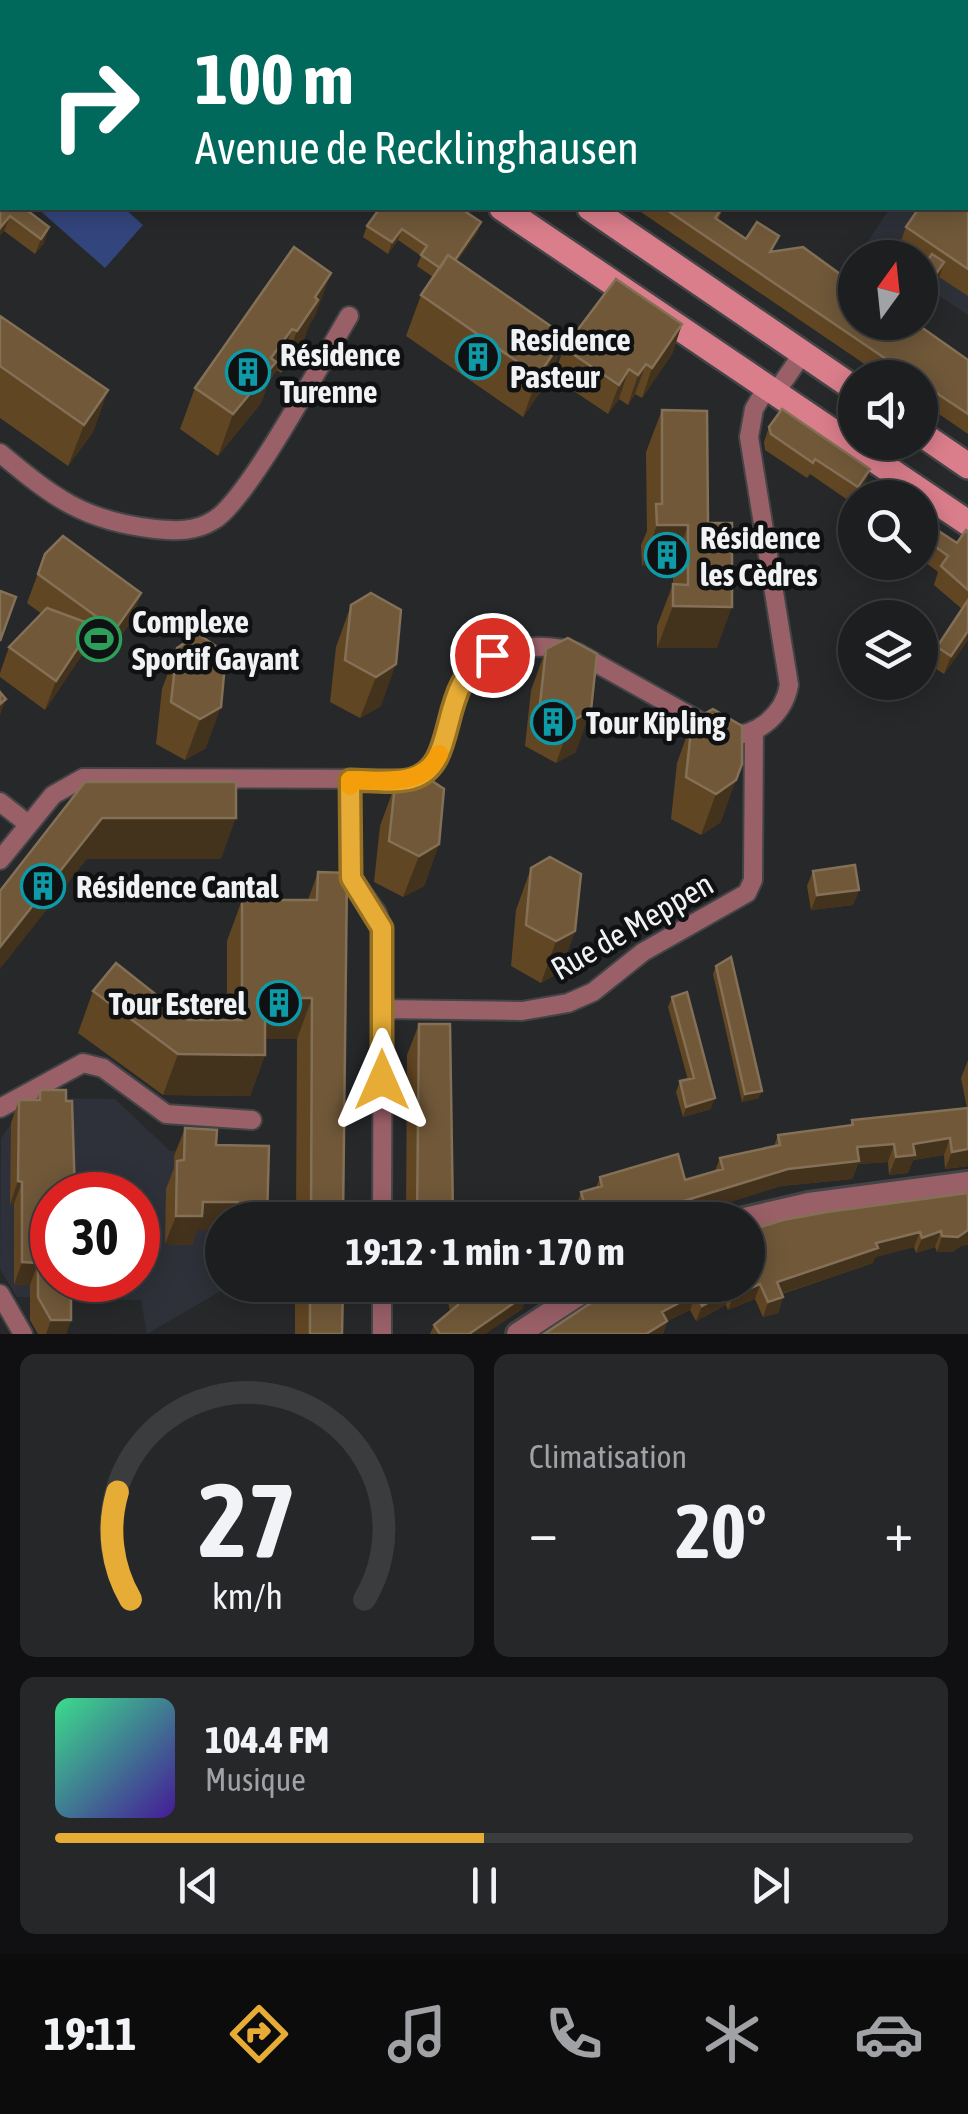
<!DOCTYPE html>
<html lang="fr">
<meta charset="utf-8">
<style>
body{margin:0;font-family:"Asap Condensed",sans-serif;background:#252729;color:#f1f3f6;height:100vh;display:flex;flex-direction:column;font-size:38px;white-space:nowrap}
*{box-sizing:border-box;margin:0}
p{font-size:32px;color:#a0a2a5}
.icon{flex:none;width:55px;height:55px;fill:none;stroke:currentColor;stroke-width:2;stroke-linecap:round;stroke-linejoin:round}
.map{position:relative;height:1334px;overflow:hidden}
.sheet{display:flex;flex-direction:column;gap:20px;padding:20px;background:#101012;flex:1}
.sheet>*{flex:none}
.banner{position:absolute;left:0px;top:0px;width:970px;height:210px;box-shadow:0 5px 25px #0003,0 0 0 2px #3b3c3e;background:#00695c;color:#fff;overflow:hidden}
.needle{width:65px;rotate:15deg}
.tools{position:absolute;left:838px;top:240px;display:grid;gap:20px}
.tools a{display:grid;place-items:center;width:100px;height:100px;border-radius:50%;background:#1d1e20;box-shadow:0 5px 25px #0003,0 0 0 2px #3b3c3e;font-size:50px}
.speed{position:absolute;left:30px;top:1172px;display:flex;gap:20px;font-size:50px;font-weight:700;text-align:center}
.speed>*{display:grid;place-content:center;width:130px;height:130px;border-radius:50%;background:#1d1e20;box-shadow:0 5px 25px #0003,0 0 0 2px #3b3c3e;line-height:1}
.speed .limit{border:15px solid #d22;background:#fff;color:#111}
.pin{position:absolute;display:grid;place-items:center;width:85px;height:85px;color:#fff;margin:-42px;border:5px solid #fff;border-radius:50%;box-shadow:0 2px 10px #0007}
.me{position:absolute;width:110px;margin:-55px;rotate:0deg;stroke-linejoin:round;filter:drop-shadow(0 0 8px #0008)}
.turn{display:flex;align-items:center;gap:35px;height:210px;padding:0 30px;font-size:45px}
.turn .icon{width:130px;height:130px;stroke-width:2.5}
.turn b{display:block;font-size:70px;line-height:85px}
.big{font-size:75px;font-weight:700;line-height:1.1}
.sheet .card{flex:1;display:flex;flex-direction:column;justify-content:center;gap:15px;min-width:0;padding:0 35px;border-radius:15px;background:#252729}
.sheet .dial{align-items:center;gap:0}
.dial svg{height:260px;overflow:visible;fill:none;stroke:#3b3c3e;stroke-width:7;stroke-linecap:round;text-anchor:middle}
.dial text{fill:#f1f3f6;stroke:none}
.song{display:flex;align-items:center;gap:30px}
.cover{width:120px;height:120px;border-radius:15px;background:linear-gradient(135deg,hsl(150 70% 55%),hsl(260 70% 35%))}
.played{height:10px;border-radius:5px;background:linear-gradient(90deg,#e6ac36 50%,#3b3c3e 50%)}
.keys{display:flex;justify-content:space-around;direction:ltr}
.heat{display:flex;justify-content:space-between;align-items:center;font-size:55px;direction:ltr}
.sheet .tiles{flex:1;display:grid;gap:20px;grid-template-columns:1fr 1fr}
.card:last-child{grid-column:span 2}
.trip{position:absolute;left:205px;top:1202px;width:560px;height:100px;border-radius:50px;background:#1d1e20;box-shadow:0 5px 25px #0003,0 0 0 2px #3b3c3e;font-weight:700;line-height:100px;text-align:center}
.tab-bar{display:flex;height:160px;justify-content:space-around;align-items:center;background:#0c0c0d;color:#a0a2a5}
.tab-bar .icon{width:70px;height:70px}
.tab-bar .current{color:#e6ac36}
.tab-bar b{font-size:45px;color:#f1f3f6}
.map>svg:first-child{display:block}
.built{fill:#2e3139;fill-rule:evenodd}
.green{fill:#33457d}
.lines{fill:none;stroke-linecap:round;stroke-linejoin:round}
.minor-casing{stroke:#434446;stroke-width:22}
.tertiary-casing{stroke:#434446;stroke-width:28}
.secondary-casing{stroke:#434446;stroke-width:30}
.minor{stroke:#9a6068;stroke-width:18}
.tertiary{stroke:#9a6068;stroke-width:22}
.secondary{stroke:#db7e8c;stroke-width:25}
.wall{fill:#614623}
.shaded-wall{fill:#43321c}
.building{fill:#705839;stroke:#847056;stroke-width:2.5}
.route-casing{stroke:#967023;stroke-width:25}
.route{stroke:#e6ac36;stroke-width:18}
.slow{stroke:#f59e0b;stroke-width:18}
.labels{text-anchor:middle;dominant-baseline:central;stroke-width:9;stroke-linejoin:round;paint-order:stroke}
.poi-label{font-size:32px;font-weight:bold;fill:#f1f2f4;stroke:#101112;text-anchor:start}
.street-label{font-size:32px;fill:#f1f2f4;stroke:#101112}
</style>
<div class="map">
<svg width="968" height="1334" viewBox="0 0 968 1334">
<rect width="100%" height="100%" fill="#27282a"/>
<path class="built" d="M968,89V315L920,283V258L883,257L865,245L890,208H968Z
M48,1098L115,1099L170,1151L248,1153L222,1220V1285H231L147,1334L141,1300L17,1297L0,1269L1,1139L11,1123ZM52,1195H138V1280H52Z"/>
<path class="green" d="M37,208H124L143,225L105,268Z"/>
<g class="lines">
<defs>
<path id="minor" d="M120,2L122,0
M0,154L2,150
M776,392L803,353
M0,453C54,498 84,521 155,529C176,531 195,532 214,520C248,500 324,357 349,316
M350,781L351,877L377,913L383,936L382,1220
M0,802L28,824
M0,860L53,795L83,778L411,779C471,754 426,670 508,650C532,645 554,645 578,653L721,733C752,742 784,716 789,685L749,437L754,409L767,387
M382,1009L522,1011L568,1003L593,992L643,952L747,893L753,880L754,730
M0,1108L83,1063L103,1068L166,1114L252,1120
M0,1294L23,1334
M382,1334V1285"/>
<path id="tertiary" d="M740,1220L809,1204L968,1183
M518,1334L593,1285"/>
<path id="secondary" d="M194,0L198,2
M285,0L289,2
M502,208L968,523
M590,208L855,389
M920,433L968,466"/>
</defs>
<use href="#minor" class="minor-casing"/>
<use href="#tertiary" class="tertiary-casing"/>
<use href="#secondary" class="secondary-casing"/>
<use href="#minor" class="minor"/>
<use href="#tertiary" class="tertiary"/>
<use href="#secondary" class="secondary"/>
</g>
<path class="wall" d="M831,0H935L934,2H832Z
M968,134V296L939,277L920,305V271L923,266L920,264V258H910L898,249L906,227Z
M0,188L49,227L44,243L35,254L4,231Z
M468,208L466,212L481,222L477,233L457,261L565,336L550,378L523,417L406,336L421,295L433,277L417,266L421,256L398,240L388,254L363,237L367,226Z
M635,208H723L718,220L746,239L855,285L968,360V434L920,401V378H885Z
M316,314L309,325L303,342L281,373L277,370L268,383L261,403L218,456L180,429L195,388Z
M0,316L108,390L93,432L68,466L0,418Z
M682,324L672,354L642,398L635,394L628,405L619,399L608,414L553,377L564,348Z
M662,410L708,523L717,648H657V626L673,584V566H642L641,545L647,531L646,452Z
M769,427L870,469L865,484L852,503L810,474L807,478L765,450L764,442Z
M968,532V640L944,674L930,665L937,647L962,609L934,585L938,572L920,558V535L957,543Z
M45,554L141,593L131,622L104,659L85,646L82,655L45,710L0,677V673L9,647L42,614L27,603Z
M371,593L381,706L360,718L330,702L336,647L351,605Z
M198,634L206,748L185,760L156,744L162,689L177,648Z
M568,638L576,752L556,763L525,746L531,690L546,649Z
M713,709L721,822L701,835L671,819L677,763L692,721Z
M395,785L439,844L424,886L403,897L374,882L380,826Z
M531,868L575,931L560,972L541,983L511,966L516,910Z
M813,871L859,890L853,905L811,910L807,886Z
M318,872L343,1220H296L297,1039H265V1055L250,1096L163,1095L78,1033L93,991L188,1020H227V941L242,900H308Z
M716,966L759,1098L742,1102L713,974Z
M672,997L711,1109L683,1117L676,1092L680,1081L688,1080L668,1007Z
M419,1024L453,1218L464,1220H406L407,1055Z
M968,1060V1166L945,1169L944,1155L913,1160L908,1173L889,1175L888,1162L858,1164L852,1179L781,1186L671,1220H577L575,1210L581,1192L596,1188L600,1177L685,1180L715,1171L720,1158L774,1146L778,1135L850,1125L852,1120L967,1108L961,1078Z
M40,1090L52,1195L71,1320L66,1334H38L30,1320V1285H14V1204H10L11,1123L19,1100H37Z
M185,1128L216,1145L267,1220H222L197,1230L192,1245L165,1244L166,1189L174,1168V1156Z
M968,1193L961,1246L952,1252H937L935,1247L916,1253L914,1247L875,1257L873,1263L782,1294L783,1297L778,1313L763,1317L755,1299L728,1310L726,1305L696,1321L690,1310L667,1321L663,1334H544Z
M295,1285H343L342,1334H295Z
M463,1285H538L527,1294L522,1309L485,1334H430L434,1325L450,1311L448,1302L453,1287Z"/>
<path class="shaded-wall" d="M10,216L4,231L0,236V228Z
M481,222L477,233L442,283L446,272Z
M49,227L44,243L35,254L41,239Z
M402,229L398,240L388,254L392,242Z
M944,262L939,278L920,305V298Z
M331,273L316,314L309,325L303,342L281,373L297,331L315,297Z
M682,324L672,354L642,398L652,368Z
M292,329L277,370L268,383L261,403L218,456L233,414Z
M565,336L550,378L523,417L538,376Z
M646,364L635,394L628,405L638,375Z
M629,369L619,399L608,414L619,385Z
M108,390L93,432L68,466L84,425Z
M870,469L865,484L852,503L858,487Z
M657,525H688L673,566H642Z
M141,593L131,622L104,659L115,630Z
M673,606L732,607L717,648H657Z
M93,625L82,655L45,710L56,681Z
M968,631V640L944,674L951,656Z
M396,664L381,706L360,718L376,677Z
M6,699L0,716V704Z
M221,707L206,748L185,760L200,719Z
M591,710L576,752L556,763L571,722Z
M736,780L721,822L701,835L716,794Z
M102,818H236L221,859H87L0,969V947Z
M439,844L424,886L403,897L419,856Z
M859,890L853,905L811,910L817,895Z
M575,931L560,972L541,983L556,941Z
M265,998H312L297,1039H250Z
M178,1054L265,1055L250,1096L163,1095Z
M762,1091L759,1098L742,1102L745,1094Z
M715,1098L711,1109L683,1117L686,1107Z
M950,1138L944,1155L913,1160L908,1173L889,1175L896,1157L913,1144Z
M894,1144L888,1162L858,1164L852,1179L781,1186L671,1220H649L651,1216L674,1204L857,1147Z
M968,1149V1166L945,1169L952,1152Z
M18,1181L22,1182L14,1204H10Z
M203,1202H238L232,1220H222V1231L197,1230L192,1245L165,1244L176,1216Z
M648,1205L643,1220H592Z
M968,1230V1245L961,1246L952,1252H937L942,1236Z
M941,1231L935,1247L916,1253L922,1238Z
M920,1232L914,1247L875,1257L873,1263L771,1297L777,1282L876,1243Z
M22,1262L38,1263L30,1285H14Z
M760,1284L755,1299L728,1310L734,1295Z
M524,1285H538L519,1299Z
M731,1290L726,1305L696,1321L702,1306Z
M527,1294L522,1309L485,1334H469Z
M696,1294L690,1310L667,1321L663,1334H646L662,1312Z
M783,1297L778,1313L763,1317L768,1302Z
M51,1320H71L66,1334H46Z"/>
<path class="building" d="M434,0H446L449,2H432Z
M684,0H749L747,2H682Z
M869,0H933L931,2H866Z
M968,134V269L906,227L919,208H968Z
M0,188L2,190V208H24L49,227L41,239L10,216L0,228Z
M380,208H468L466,212L481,222L455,260L448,255L440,268L421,255L427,246L402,229L392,242L367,226Z
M664,208H722L715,218L746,239L757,222L779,236L770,252L803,247L855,285V322H914L968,360V414L920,382V378H914Z
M294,247L331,273L315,297L318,300L297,331L292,329L271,358L276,362L233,414L195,388Z
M932,254L944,262L920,298V271Z
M448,255L565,336L538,376L421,295Z
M616,279L682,324L652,368L646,364L638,375L629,369L619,385L564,348Z
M0,316L108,390L84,425L0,366Z
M782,409L870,469L858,487L815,459L813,463L771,434L769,427Z
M662,410L707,411L708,523H732V607L673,606V584L688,585V525H657L656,504H662Z
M928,524L957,543L966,530L968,532V590L941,566L948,556L920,535Z
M63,536L141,593L115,630L38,574L45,554Z
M0,591L16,597L0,641Z
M371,593L401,610L396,664L376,677L345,660L351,605Z
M968,600V631L951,656L937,647Z
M47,608L93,625L56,681L9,647Z
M198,634L226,653L221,707L200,719L171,702L177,648Z
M568,638L597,654L591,710L571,722L540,704L546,649Z
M0,692L6,699L0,704Z
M713,709L742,726V764L736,780L716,794L686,777L692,721Z
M417,771L444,789L439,844L419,856L389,841L395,785Z
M85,782H236V818H102L0,947V891Z
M550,857L581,874L575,931L556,941L526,925L531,868Z
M855,865L859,890L817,895L813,871Z
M318,872L347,873L343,1220H311L312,998H265V1055L178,1054L93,991L116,963L188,1020H242V900H317Z
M731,957L762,1091L745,1094L716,966Z
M687,992L715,1098L686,1107L680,1081L694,1078L672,997Z
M419,1024H450L453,1218H464V1220H417Z
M40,1090H66V1101H72L75,1195H52V1280H71V1320H51L38,1297V1263L22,1262V1182L18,1181L19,1100H40Z
M968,1108V1149L952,1152L950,1138L913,1144L915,1155L896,1157L894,1144L857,1147L859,1161L788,1169L674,1204L651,1216L648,1205L589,1220L581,1192L602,1186L600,1177L678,1154L685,1180L723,1169L720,1158L780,1145L778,1135L853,1125L852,1120Z
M185,1128L217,1130L216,1145L269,1146L267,1220H238V1202H203L202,1216H176L177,1161L184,1160Z
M968,1193V1230L958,1237L942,1236L941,1231L922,1238L920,1232L876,1243L878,1248L777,1282L783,1297L768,1302L760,1284L734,1295L731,1290L702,1306L696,1294L662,1312L667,1321L646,1334H544L618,1285H748V1231L783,1220L827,1212Z
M310,1285H343L342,1334H310Z
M463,1285H524L527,1294L469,1334H440L434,1325L458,1305L453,1287Z"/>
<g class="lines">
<defs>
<path id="route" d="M382,1080V928L351,878L350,780C369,780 393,784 412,779C462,764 434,681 492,655"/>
</defs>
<use href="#route" class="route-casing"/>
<use href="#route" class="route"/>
<path class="slow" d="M350,786V780C381,780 423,788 439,754"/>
</g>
<defs>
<symbol id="building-ring" viewBox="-11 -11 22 22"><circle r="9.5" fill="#101112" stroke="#0f9aa8" stroke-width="1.5"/><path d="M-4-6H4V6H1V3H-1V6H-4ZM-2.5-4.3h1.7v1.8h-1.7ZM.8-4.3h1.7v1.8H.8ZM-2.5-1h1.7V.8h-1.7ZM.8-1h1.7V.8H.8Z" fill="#0f9aa8"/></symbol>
<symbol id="stadium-ring" viewBox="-11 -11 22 22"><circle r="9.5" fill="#101112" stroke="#2e9e5b" stroke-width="1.5"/><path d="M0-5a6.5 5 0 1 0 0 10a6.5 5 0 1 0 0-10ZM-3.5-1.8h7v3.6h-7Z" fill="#2e9e5b"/></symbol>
</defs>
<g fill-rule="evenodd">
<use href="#building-ring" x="453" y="332" width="50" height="50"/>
<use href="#building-ring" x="223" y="347" width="50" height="50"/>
<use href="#building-ring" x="642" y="530" width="50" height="50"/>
<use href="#stadium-ring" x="74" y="614" width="50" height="50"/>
<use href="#building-ring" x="528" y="697" width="50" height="50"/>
<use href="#building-ring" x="18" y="861" width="50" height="50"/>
<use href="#building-ring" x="254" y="978" width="50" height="50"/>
</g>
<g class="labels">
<g class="poi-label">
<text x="510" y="339">Residence<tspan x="510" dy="37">Pasteur</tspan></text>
<text x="280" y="354">Résidence<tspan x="280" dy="37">Turenne</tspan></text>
<text x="700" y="537">Résidence<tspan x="700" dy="37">les Cèdres</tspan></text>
<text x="132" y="621">Complexe<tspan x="132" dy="37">Sportif Gayant</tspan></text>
<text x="586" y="722">Tour Kipling</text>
<text x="76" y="886">Résidence Cantal</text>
<text x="246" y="1003" text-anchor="end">Tour Esterel</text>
</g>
<g class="street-label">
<text transform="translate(632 926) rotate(-30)">Rue de Meppen</text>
</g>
</g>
</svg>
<div class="tools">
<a><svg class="needle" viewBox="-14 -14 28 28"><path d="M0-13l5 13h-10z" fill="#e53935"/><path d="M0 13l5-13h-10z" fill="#a0a2a5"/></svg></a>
<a><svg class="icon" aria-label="sound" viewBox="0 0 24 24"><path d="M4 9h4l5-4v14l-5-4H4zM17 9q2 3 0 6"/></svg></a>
<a><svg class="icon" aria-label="search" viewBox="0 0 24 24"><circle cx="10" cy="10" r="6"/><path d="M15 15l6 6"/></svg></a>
<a><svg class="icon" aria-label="layers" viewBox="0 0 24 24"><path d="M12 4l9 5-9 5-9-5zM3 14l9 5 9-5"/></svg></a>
</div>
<div class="speed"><div class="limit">30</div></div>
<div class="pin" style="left:492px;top:655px;background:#d93025"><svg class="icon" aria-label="arrive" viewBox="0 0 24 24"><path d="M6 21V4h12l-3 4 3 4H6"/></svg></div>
<svg class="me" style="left:382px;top:1080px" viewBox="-20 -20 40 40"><path d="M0-17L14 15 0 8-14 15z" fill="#e6ac36" stroke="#fff" stroke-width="4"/></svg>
<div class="trip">19:12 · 1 min · 170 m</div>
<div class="banner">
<div class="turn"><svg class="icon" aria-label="right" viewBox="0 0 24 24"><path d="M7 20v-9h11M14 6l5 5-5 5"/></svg><div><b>100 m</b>Avenue de Recklinghausen</div></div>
</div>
</div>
<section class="sheet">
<div class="tiles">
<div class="card dial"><svg viewBox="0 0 100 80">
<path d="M14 69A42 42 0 1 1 86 69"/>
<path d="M14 69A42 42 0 0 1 10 36" stroke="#e6ac36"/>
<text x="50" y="56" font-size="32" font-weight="700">27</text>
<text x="50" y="72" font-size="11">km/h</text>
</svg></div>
<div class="card"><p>Climatisation</p>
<div class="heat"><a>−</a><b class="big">20°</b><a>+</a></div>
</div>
<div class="card">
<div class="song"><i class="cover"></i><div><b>104.4 FM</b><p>Musique</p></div></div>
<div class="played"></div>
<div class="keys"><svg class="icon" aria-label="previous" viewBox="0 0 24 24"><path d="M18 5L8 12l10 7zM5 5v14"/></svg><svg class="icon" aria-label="pause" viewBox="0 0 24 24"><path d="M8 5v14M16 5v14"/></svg><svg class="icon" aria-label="next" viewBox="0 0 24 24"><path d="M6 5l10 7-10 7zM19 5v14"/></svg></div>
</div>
</div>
</section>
<nav class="tab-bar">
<b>19:11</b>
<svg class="icon current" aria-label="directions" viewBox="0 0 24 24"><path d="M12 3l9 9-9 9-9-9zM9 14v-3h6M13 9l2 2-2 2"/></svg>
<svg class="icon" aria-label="music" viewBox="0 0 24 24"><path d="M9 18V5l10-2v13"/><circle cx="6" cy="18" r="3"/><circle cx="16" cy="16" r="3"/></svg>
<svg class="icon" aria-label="phone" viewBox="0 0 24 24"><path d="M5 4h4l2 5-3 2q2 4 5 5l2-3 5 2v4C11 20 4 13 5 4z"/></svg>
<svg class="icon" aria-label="climate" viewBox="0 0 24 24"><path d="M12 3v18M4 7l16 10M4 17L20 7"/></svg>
<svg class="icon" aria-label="car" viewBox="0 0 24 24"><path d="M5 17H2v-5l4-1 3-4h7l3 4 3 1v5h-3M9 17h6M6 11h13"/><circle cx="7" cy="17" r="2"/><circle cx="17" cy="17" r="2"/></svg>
</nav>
